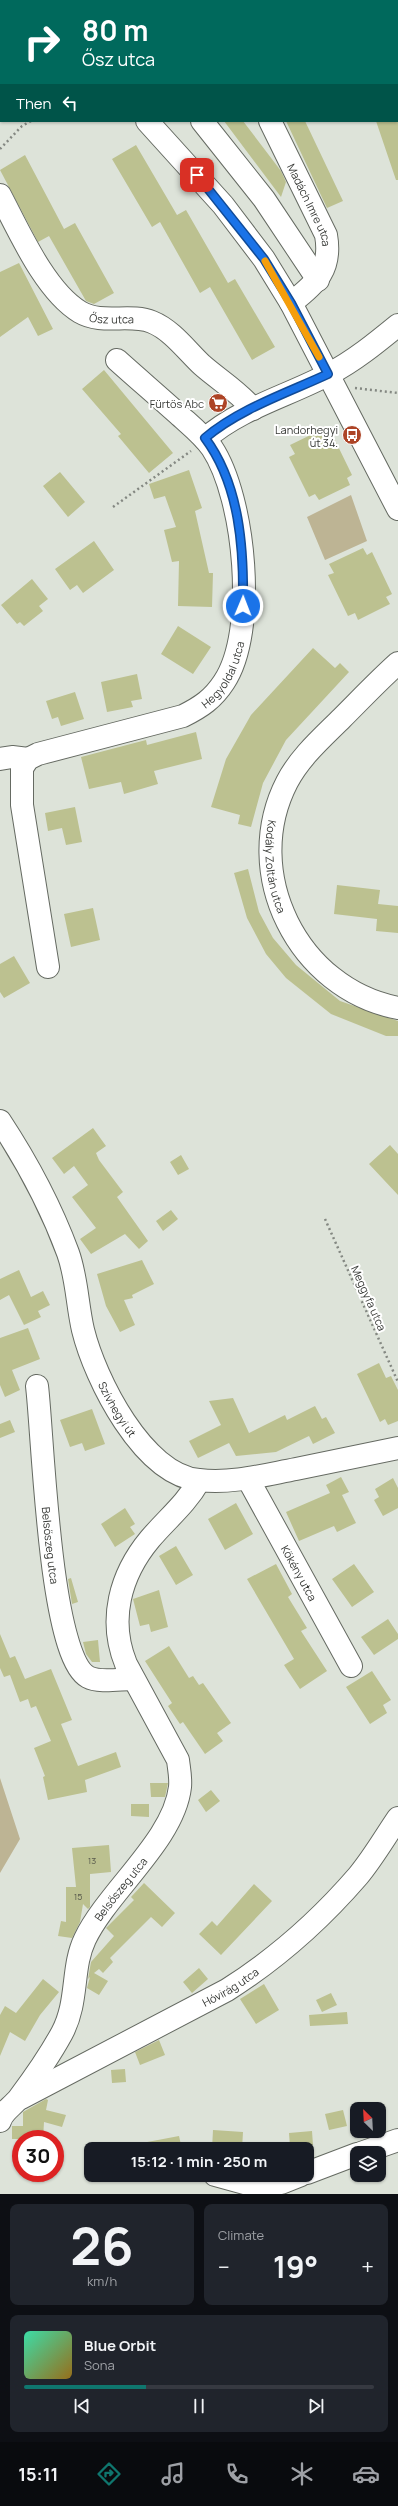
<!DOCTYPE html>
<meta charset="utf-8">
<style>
body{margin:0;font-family:Manrope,sans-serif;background:#20242c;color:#f1f3f6;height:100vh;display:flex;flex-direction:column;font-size:15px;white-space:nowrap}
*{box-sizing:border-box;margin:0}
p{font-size:13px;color:#9ea1a6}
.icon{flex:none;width:22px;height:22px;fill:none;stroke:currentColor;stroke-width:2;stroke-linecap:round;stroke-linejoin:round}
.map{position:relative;height:2194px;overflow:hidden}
.drawer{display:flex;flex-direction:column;gap:10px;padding:10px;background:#0d0f14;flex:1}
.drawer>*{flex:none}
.guide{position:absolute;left:0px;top:0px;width:398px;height:122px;box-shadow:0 1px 3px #0004;background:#00695c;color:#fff;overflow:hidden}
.needle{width:26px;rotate:336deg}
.buttons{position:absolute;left:350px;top:2102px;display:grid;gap:8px}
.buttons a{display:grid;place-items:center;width:36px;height:36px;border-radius:8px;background:#171b24;box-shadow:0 1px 3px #0004;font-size:20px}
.speed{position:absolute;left:12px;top:2130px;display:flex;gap:8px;font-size:20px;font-weight:700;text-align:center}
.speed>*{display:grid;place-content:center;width:52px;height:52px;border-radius:50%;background:#171b24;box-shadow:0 1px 3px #0004;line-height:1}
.speed .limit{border:6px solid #d22;background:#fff;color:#111}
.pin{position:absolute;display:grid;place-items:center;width:34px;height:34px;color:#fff;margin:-17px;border-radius:8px;box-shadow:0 2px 6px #0006}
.me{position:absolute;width:44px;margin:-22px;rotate:1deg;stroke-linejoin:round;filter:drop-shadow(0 0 3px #0008)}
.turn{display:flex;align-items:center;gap:14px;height:84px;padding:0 16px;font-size:18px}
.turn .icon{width:52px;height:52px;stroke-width:2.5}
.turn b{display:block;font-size:28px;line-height:34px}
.then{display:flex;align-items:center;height:38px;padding:0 16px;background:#0003;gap:8px;font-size:15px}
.big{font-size:30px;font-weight:700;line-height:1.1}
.drawer .card{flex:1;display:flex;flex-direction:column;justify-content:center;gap:6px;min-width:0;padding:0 14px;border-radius:8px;background:#20242c}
.drawer .dial{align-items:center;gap:0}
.dial b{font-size:52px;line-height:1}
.song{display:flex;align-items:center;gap:12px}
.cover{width:48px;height:48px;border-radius:6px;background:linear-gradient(135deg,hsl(160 70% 55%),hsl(40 70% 35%))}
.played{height:4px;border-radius:2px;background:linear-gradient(90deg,#0f766e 35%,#363941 35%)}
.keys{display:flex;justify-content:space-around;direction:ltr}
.heat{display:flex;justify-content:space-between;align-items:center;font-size:22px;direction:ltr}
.drawer .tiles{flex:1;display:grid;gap:10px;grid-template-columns:1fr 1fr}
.card:last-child{grid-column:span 2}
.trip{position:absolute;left:84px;top:2142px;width:230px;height:40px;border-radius:8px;background:#171b24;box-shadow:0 1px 3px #0004;font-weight:700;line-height:40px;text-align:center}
.tab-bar{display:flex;height:64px;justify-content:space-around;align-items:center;background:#090b0e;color:#9ea1a6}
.tab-bar .icon{width:28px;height:28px}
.tab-bar .selected{color:#0f766e}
.tab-bar b{font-size:18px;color:#f1f3f6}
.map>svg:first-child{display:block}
.green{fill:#bdb494}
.building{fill:#bcc190}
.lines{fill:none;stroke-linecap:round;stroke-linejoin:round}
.minor-casing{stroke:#656a62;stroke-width:24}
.path{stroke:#848882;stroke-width:2.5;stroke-dasharray:2 3;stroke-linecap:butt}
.minor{stroke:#fff;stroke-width:22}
.route-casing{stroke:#114b97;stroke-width:10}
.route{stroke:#1a73e8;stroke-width:7}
.slow{stroke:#f59e0b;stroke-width:7}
.labels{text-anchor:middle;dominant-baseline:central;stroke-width:4;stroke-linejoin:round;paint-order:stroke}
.number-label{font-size:9px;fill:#585a4c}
.street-label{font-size:11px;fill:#363835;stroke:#fff}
.poi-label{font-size:11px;fill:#363835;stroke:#fff;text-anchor:end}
</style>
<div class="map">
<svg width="398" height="2194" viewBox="0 0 398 2194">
<rect width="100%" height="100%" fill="#dde3d9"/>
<path class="green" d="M351,495L367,541L325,560L307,517Z
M0,1778L20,1839L0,1873Z"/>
<path class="building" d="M224,121H243L281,171L286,182L281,197Z
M286,121H305L343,201L327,208Z
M376,121H398V180H396Z
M136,145L177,215L186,210L228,283L235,279L275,347L252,360L210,287L200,293L160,222L152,227L112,159Z
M25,155L64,229L75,223L114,293L94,304L86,301L49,236L38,242L0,170Z
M19,263L53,329L38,336L28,317L0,337V272Z
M104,370L173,453L149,473L118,436L121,434L82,389Z
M323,429L327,436L332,434L352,475L347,478L350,485L319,500L315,494L309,497L289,457L295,454L290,445Z
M189,470L202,508L195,511L209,573H213L212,607L178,606L179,561L172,562L164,530L176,527L165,496L154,499L149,484Z
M60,472L85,502L68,517L43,486Z
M94,541L114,570L83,593L77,585L70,590L55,569Z
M363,548L367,555L372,552L392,594L386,597L390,604L358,620L355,613L348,616L328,575L334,573L329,564Z
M32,579L48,599L39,606L43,611L24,626L20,622L17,624L1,605Z
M178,626L211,647L193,674L161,654Z
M313,648L335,668L340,663L349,672L286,740L263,783L251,827L238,824L240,815L211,807L226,759L251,715Z
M137,674L142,699L131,701L133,707L107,712L101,682Z
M75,692L84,719L61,726L58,717L52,719L46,701Z
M196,732L202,759L154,771L158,784L124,794L121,782L89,789L81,757L146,740L147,745Z
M75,807L82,842L66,845L62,828L48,831L45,813Z
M248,869L259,912L273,938L296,965L340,1001L398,1021V1036H386L331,1014L286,978L266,954L247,918L234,873Z
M337,885L380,890L378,904L398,906V933L376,931L377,919L334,914Z
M93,908L100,940L71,947L64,914Z
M14,956L30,983L4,998L0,992V964Z
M93,1128L106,1146L96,1153L99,1160L123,1192L117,1197L148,1241L139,1249L125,1234L91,1254L80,1239L96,1228L72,1197L88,1185L74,1166L64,1174L52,1158Z
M390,1145L398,1154V1195L369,1164Z
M181,1155L189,1169L178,1175L170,1162Z
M171,1210L178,1219L163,1231L156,1221Z
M142,1260L154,1284L132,1295L133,1298L124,1300L135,1325L120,1332L106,1306L97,1274Z
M19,1270L31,1297L43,1291L50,1305L38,1311L41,1317L24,1325L9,1295L0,1300V1279Z
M28,1328L40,1359L12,1370L20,1390L5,1397L0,1385V1338Z
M379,1363L386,1378L391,1376L398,1390V1421L388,1425L385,1419L380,1422L357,1374Z
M233,1398L249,1433L285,1415L287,1420L315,1406L322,1419L326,1417L335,1433L313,1444L309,1436L276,1452L236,1456L229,1443L198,1458L189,1441L221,1425L209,1401Z
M92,1409L105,1444L85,1451L82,1443L70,1447L60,1420Z
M10,1420L15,1432L0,1438V1424Z
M341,1477L349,1492L342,1495L356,1523L337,1532L334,1526L299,1541L286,1512L330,1493L326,1485Z
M393,1478L398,1488V1508L383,1516L374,1500L379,1497L375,1489Z
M236,1503L253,1534L225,1550L208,1519Z
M125,1508L135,1524L130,1527L135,1534L115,1547L101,1524Z
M176,1546L193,1575L176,1585L159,1556Z
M276,1564L292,1594L288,1597L307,1628L301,1631L327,1671L300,1689L284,1665L294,1659L247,1579Z
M354,1564L374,1592L352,1607L332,1579Z
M71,1578L78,1602L72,1604L68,1579Z
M159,1590L168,1627L151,1632L149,1624L140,1626L133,1599Z
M388,1619L398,1634V1639L374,1655L361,1637Z
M0,1634L10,1658L15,1656L25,1679L51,1669L72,1720L61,1724L78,1766L116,1752L121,1767L85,1780L87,1792L48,1800L43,1777L45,1776L34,1748L51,1741L36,1706L31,1708L28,1699L20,1702L10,1675L4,1677L0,1668Z
M98,1640L100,1662H92L86,1654L83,1642Z
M169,1646L189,1678L193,1676L199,1685L203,1683L231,1723L217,1733L223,1741L205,1754L183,1722L180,1724L168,1706L172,1703L145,1661Z
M372,1671L391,1700L383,1705L387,1713L370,1724L346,1687Z
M150,1783H168L165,1797H151Z
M211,1790L220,1801L206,1812L198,1800Z
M131,1804H149V1817L131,1816Z
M109,1845L111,1872L90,1874V1907L88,1909L83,1904L80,1922L72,1938L58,1936L61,1921L66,1922V1887H76L72,1848Z
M144,1883L175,1913L162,1927L151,1917L110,1958L113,1962L103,1973L99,1969L94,1973L108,1981L99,1995L87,1988L90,1977L88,1979L91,1962L114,1936L106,1928L134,1900L131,1897Z
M254,1884L272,1901L221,1955L199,1934L212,1921L217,1926Z
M199,1968L208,1979L192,1993L183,1982Z
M43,1979L59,1992L40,2015L25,2041L10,2032L0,2056V2015L5,2006L16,2013Z
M264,1984L279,2010L256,2024L240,1999Z
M331,1993L337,2005L322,2012L316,2000Z
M347,2012L348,2024L310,2026L309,2015Z
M159,2040L165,2055L140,2065L135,2052Z
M125,2069L126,2082L112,2083L111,2070Z
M46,2099L48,2100L46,2110L66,2115L62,2127L44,2122L43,2139H12V2126H23V2112Z
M343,2110L347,2126L329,2130L325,2114Z
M213,2130L243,2132L242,2149H212Z
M312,2131L313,2145L290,2147L289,2133Z
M179,2136L182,2149H143L142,2143Z"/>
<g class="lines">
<defs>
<g id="minor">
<path d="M7,0L8,1"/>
<path d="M212,0V1"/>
<path d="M147,121L223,205L264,259L291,303L398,509"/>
<path d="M202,121L264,199L318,280"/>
<path id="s1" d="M270,121L326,235C332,269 317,283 291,303"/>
<path id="s2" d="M0,195C19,231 45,291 80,312C102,325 130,313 152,322C172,330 187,351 202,365C219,380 238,391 253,409"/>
<path d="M205,439C240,408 288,396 329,374C354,361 376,343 398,325"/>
<path id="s3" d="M398,663C379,680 361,699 342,718C322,738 300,757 287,782C240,873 298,989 398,1008"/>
<path d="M0,759L12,757L28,759"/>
<path id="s4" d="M48,967L22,805V768L28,759L38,754L183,716C201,707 213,699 224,682C258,631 245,498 212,448C203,435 190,425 178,414C158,396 137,378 117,360"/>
<path id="s5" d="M0,1121C27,1162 51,1207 68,1253C77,1278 77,1304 83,1330C95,1379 143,1475 199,1480C231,1484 264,1475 296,1469C330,1462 364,1455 398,1448"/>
<path id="s6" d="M37,1386C43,1434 49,1656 88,1677C99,1683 120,1679 133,1679"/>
<path id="s7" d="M248,1479L351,1666"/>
<path id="s8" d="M21,2098L227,1990C276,1959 320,1920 358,1876C373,1858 385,1837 398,1818"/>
<path id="s9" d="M0,2121C3,2111 12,2107 19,2098C34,2078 50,2055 62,2033C79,2001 71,1968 85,1939C108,1891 174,1840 180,1787C181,1778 179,1769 178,1760L126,1664C108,1620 120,1575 150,1539C167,1519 186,1504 199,1481"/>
<path d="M361,2153L398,2140"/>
<path d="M307,2173L357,2154"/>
<path d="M215,2175L259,2187L281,2183L301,2175"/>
</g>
</defs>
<use href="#minor" class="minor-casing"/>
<path class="path" d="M57,0V1
M373,0L374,1
M397,68L398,71
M0,149L22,126L31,121
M355,388L398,393
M113,507L191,451
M325,1219L398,1382"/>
<use href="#minor" class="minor"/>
</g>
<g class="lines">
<defs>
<path id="route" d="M197,175L264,259L291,303L328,374C287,393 239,409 205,438C240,485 244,549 243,606"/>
</defs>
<use href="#route" class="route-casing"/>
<use href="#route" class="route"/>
<path class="slow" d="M265,261L319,357"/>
</g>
<defs>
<symbol id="supermarket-disc" viewBox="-11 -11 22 22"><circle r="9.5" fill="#ad4426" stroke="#fff"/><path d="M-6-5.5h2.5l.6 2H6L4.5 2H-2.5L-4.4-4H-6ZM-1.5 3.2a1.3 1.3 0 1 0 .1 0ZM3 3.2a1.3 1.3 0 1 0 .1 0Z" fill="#fff"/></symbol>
<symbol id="bus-disc" viewBox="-11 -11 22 22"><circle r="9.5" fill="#ad4426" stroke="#fff"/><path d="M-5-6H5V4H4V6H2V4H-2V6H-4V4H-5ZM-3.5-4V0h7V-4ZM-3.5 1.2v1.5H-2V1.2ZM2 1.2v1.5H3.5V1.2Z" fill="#fff"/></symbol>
</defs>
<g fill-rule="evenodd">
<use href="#supermarket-disc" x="207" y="392" width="22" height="22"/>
<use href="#bus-disc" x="341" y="424" width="22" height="22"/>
</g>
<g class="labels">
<g class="number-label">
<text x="92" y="1860">13</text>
<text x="78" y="1896">15</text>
</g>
<g class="street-label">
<text stroke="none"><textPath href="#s1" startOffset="93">Madách Imre utca</textPath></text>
<text stroke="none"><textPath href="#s2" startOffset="176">Ősz utca</textPath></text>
<text stroke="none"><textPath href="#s4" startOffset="433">Hegyoldal utca</textPath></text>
<text stroke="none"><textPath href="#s3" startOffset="251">Kodály Zoltán utca</textPath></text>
<text transform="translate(369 1298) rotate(66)">Meggyfa utca</text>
<text stroke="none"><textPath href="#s5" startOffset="314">Szívhegyi út</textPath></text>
<text stroke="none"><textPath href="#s6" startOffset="160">Belsőszeg utca</textPath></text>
<text stroke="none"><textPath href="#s7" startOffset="107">Kökény utca</textPath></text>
<text stroke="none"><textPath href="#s9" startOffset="267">Belsőszeg utca</textPath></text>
<text stroke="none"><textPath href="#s8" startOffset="237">Hóvirág utca</textPath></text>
</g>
<g class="poi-label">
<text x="204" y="403">Fürtös Abc</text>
<text x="338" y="429">Landorhegyi<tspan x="338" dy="13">út 34.</tspan></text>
</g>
</g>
</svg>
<div class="buttons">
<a><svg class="needle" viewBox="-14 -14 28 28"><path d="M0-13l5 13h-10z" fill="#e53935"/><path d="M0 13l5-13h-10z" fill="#9ea1a6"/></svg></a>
<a><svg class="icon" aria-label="layers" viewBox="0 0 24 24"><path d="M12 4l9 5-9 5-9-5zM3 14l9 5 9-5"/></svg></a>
</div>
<div class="speed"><div class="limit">30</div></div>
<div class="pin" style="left:197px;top:175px;background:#d93025"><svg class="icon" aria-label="arrive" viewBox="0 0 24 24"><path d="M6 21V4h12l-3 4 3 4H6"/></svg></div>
<svg class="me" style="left:243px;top:606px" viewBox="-20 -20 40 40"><circle r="17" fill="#1a73e8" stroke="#fff" stroke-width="3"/><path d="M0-11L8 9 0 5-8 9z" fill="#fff"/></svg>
<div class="trip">15:12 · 1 min · 250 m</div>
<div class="guide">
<div class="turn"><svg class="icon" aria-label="right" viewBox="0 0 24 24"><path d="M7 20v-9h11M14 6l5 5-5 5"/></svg><div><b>80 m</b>Ősz utca</div></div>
<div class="then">Then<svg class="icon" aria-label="left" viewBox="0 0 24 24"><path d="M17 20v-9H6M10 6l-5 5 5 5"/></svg></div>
</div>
</div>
<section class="drawer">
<div class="tiles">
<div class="card dial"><b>26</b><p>km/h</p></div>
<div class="card"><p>Climate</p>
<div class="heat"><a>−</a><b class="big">19°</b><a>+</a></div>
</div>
<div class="card">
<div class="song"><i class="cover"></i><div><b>Blue Orbit</b><p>Sona</p></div></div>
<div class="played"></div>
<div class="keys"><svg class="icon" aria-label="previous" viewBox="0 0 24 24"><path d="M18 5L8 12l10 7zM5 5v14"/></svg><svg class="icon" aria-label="pause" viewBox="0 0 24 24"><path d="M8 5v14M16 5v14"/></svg><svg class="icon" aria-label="next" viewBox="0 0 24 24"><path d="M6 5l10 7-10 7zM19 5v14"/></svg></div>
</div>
</div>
</section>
<nav class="tab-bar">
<b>15:11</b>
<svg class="icon selected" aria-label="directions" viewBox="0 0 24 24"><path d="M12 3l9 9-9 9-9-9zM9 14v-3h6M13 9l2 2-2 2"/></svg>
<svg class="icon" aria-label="music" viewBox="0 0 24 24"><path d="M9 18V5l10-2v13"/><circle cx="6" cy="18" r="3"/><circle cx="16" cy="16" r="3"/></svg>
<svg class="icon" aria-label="phone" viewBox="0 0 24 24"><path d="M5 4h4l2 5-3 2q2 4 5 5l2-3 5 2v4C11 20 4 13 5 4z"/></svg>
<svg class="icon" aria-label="climate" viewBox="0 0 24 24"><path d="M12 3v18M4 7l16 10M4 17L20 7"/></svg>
<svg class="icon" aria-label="car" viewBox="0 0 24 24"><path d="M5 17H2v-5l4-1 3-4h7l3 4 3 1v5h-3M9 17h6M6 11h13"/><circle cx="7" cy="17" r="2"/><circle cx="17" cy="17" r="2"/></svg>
</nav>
